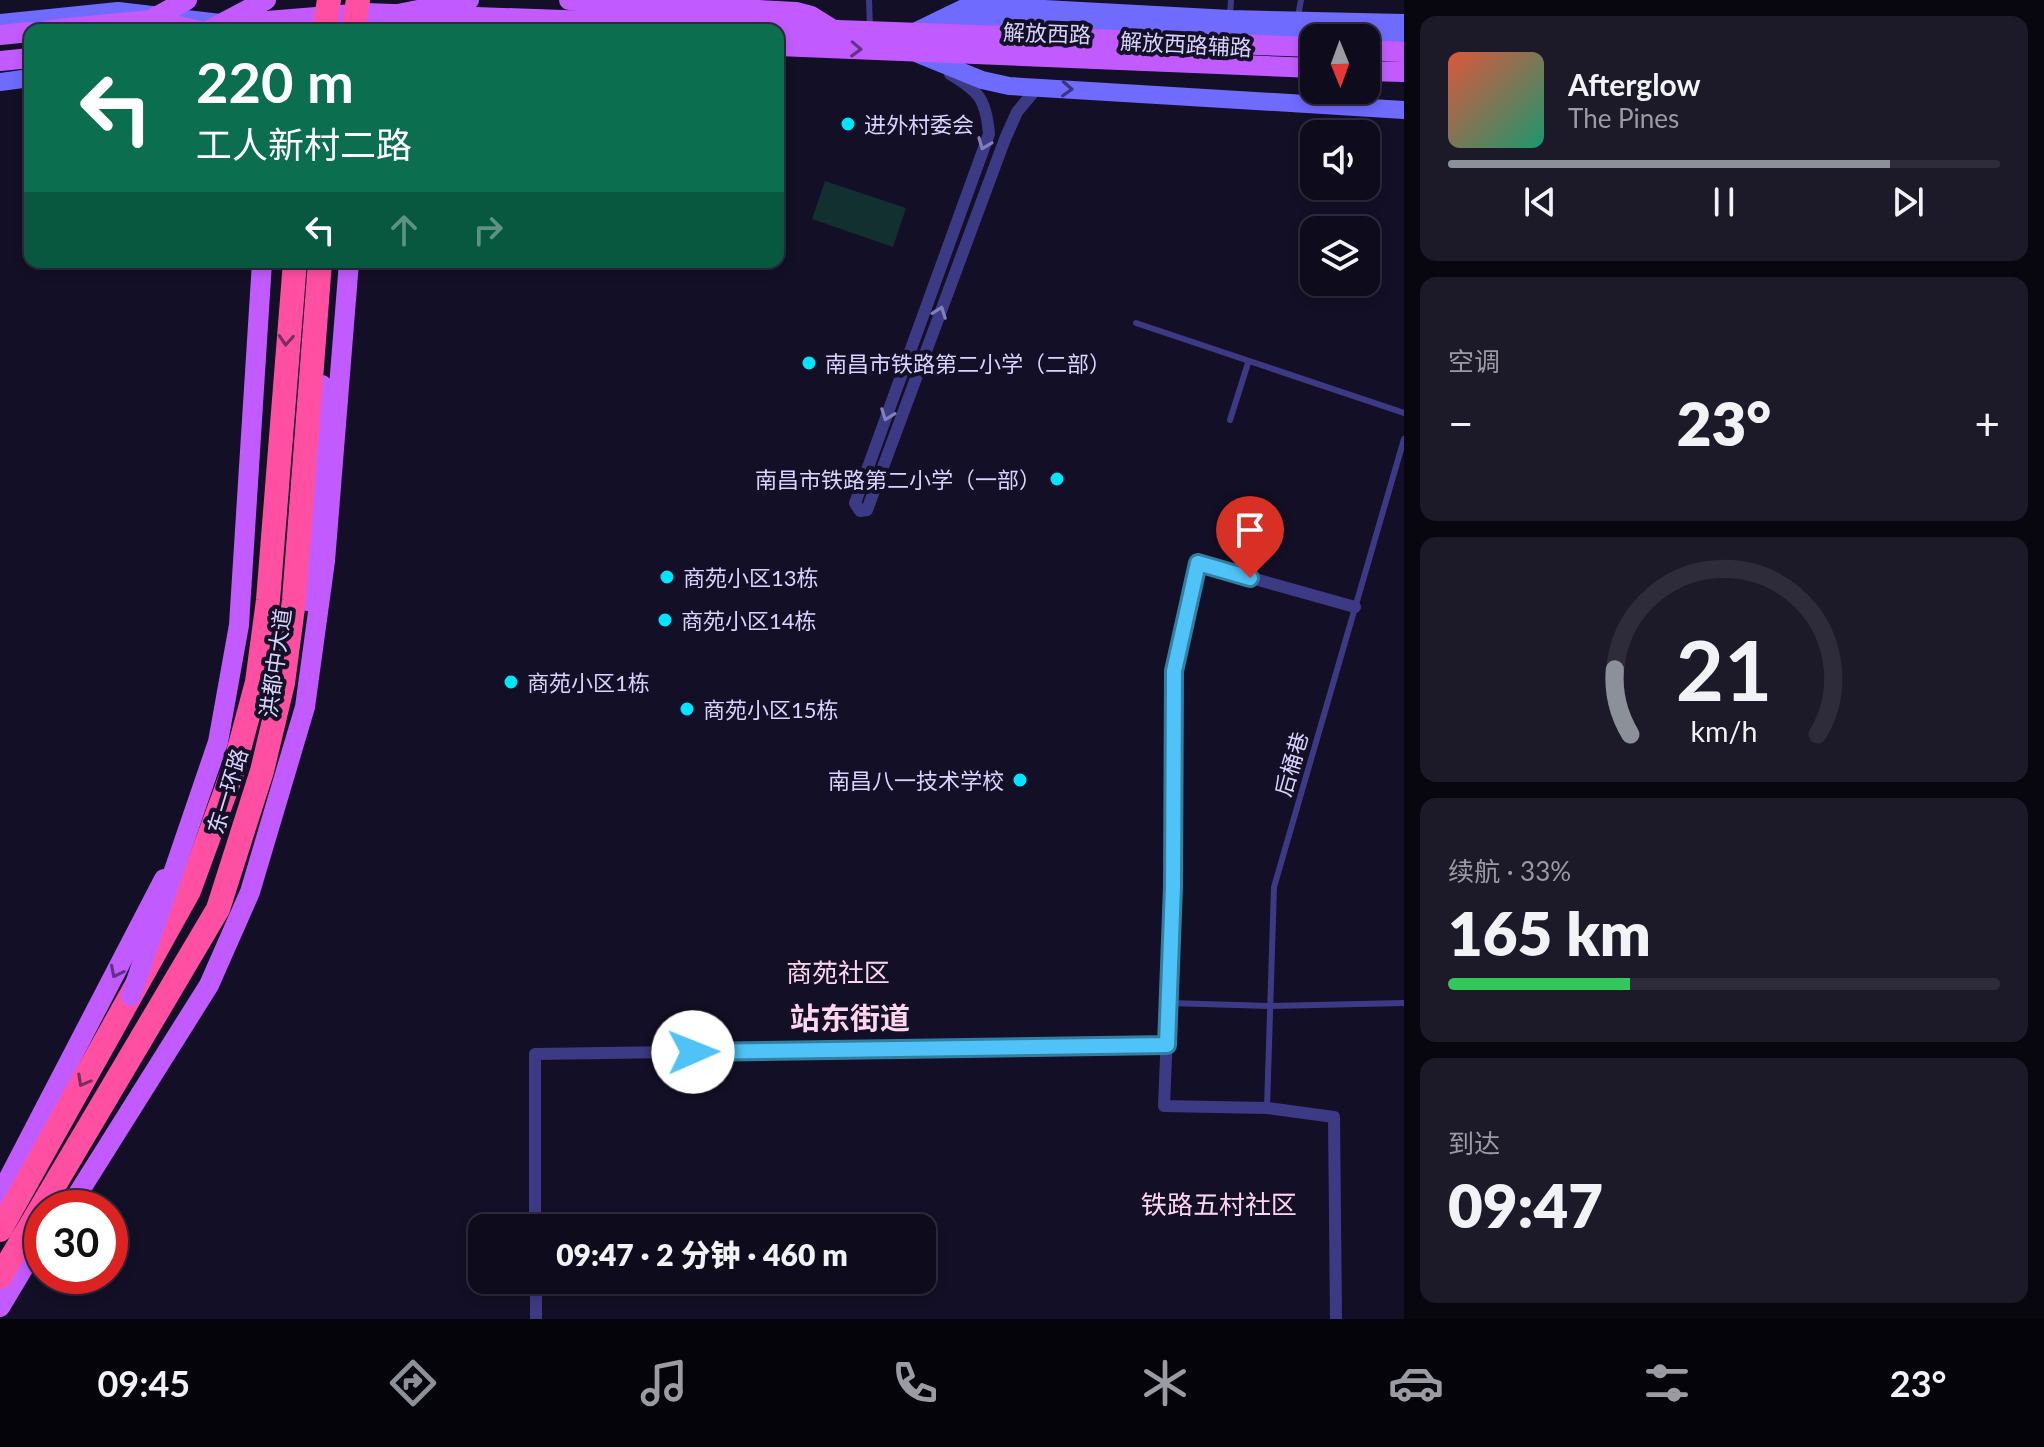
<!DOCTYPE html>
<html lang="zh">
<meta charset="utf-8">
<style>
body{margin:0;font-family:Lato,"Noto Sans SC",sans-serif;background:#1c1929;color:#f1f3f6;height:100vh;display:flex;flex-direction:column;font-size:30px;white-space:nowrap}
*{box-sizing:border-box;margin:0}
p{font-size:26px;color:#9b9ba3}
.icon{flex:none;width:44px;height:44px;fill:none;stroke:currentColor;stroke-width:2;stroke-linecap:round;stroke-linejoin:round}
.map{position:relative;flex:1;overflow:hidden}
.drawer{display:flex;flex-direction:column;gap:16px;padding:16px;background:#08060f;width:640px}
.drawer>*{flex:none}
.hud{position:absolute;left:24px;top:24px;width:760px;height:244px;border-radius:16px;box-shadow:0 4px 12px #0003,0 0 0 2px #2e2b3b;background:#0b6e4f;color:#fff;overflow:hidden}
.needle{width:52px;rotate:179deg}
.buttons{position:absolute;left:1300px;top:24px;display:grid;gap:16px}
.buttons a{display:grid;place-items:center;width:80px;height:80px;border-radius:16px;background:#0e0b1c;box-shadow:0 4px 12px #0003,0 0 0 2px #2e2b3b;font-size:40px}
.speed{position:absolute;left:24px;top:1190px;display:flex;gap:16px;font-size:40px;font-weight:700;text-align:center}
.speed>*{display:grid;place-content:center;width:104px;height:104px;border-radius:50%;background:#0e0b1c;box-shadow:0 4px 12px #0003,0 0 0 2px #2e2b3b;line-height:1}
.speed .limit{border:12px solid #d22;background:#fff;color:#111}
.pin{position:absolute;display:grid;place-items:center;width:68px;height:68px;color:#fff;margin:-82px -34px;border-radius:50% 50% 50% 0;rotate:-45deg;box-shadow:0 0 8px #0007}
.pin .icon{rotate:45deg}
.me{position:absolute;width:88px;margin:-44px;rotate:89deg;stroke-linejoin:round;filter:drop-shadow(0 0 6px #0008)}
.turn{display:flex;align-items:center;gap:28px;height:168px;padding:0 40px;font-size:36px}
.turn .icon{width:104px;height:104px;stroke-width:2.5}
.turn b{display:block;font-size:56px;line-height:68px}
.lanes{display:flex;align-items:center;height:76px;padding:0 40px;background:#0003;justify-content:center;gap:40px;direction:ltr}
.lanes .off{opacity:.35}
.big{font-size:60px;font-weight:800;line-height:1.1}
.drawer .widget{flex:1;display:flex;flex-direction:column;justify-content:center;gap:12px;min-width:0;padding:0 28px;border-radius:16px;background:#1c1929}
.drawer .dial{align-items:center;gap:0}
.dial svg{height:208px;overflow:visible;fill:none;stroke:#2e2b3b;stroke-width:7;stroke-linecap:round;text-anchor:middle}
.dial text{fill:#f1f3f6;stroke:none}
.song{display:flex;align-items:center;gap:24px}
.cover{width:96px;height:96px;border-radius:12px;background:linear-gradient(135deg,hsl(10 70% 55%),hsl(160 70% 35%))}
.played{height:8px;border-radius:4px;background:linear-gradient(90deg,#8c9099 80%,#2e2b3b 80%)}
.keys{display:flex;justify-content:space-around;direction:ltr}
.heat{display:flex;justify-content:space-between;align-items:center;font-size:44px;direction:ltr}
.charge{height:12px;border-radius:6px;background:linear-gradient(90deg,#34c759 33%,#2e2b3b 0)}
.trip{position:absolute;left:468px;top:1214px;width:468px;height:80px;border-radius:16px;background:#0e0b1c;box-shadow:0 4px 12px #0003,0 0 0 2px #2e2b3b;font-weight:800;line-height:80px;text-align:center}
.tabs{display:flex;height:128px;justify-content:space-around;align-items:center;background:#06040b;color:#9b9ba3}
.tabs .icon{width:56px;height:56px}
.tabs .active{color:#8c9099}
.tabs b{font-size:36px;color:#f1f3f6}
main{display:flex;flex:1;min-height:0}
.map>svg:first-child{display:block}
.green{fill:#12302f}
.lines{fill:none;stroke-linecap:round;stroke-linejoin:round}
.lane{stroke:#3d3a85;stroke-width:6}
.street{stroke:#3d3a85;stroke-width:12}
.secondary{stroke:#6f6bff;stroke-width:18}
.primary{stroke:#c25bff;stroke-width:20}
.highway{stroke:#ff4fa3;stroke-width:24}
.primary-bridge{stroke:#c25bff;stroke-width:20}
.highway-bridge{stroke:#ff4fa3;stroke-width:24}
.oneway{stroke:#623188}
.oneway2{stroke:#38347d}
.oneway3{stroke:#837fbc}
.oneway4{stroke:#7d2c5e}
.route-casing{stroke:#337fa1;stroke-width:20}
.route{stroke:#4fc3f7;stroke-width:14}
.poi-dot{fill:#00e5ff;stroke:#130f26;stroke-width:3}
.labels{text-anchor:middle;dominant-baseline:central;stroke-width:8;stroke-linejoin:round;paint-order:stroke}
.street-label{font-size:22px;fill:#d9d4ff;stroke:#130f26}
.poi-label{font-size:22px;fill:#d9d4ff;stroke:#130f26;text-anchor:start}
.quarter-label{font-size:26px;fill:#ffd6f0;stroke:#130f26}
.district-label{font-size:30px;font-weight:bold;fill:#ffd6f0;stroke:#130f26}
</style>
<main>
<div class="map">
<svg width="1404" height="1319" viewBox="0 0 1404 1319">
<rect width="100%" height="100%" fill="#130f26"/>
<path class="green" d="M825,181L906,208L893,247L812,219Z"/>
<g class="lines">
<path class="lane" d="M869,0L870,28
M1230,15L1231,0
M1298,16L1301,0
M1136,323L1404,413
M1230,420L1248,363
M1169,1003L1270,1006L1404,1003
M1267,1108L1274,887L1404,439"/>
<path class="street" d="M950,74C979,91 986,99 989,134L855,503L860,511L867,510L1005,139L1017,112L1037,88
M535,1228V1054L1167,1045
M536,1280V1319
M1336,1319L1334,1117L1267,1108L1164,1106L1173,887L1174,671L1198,563L1355,607"/>
<path class="secondary" d="M0,23L118,11L229,24
M948,24L971,18L1342,38
M910,34L970,5L1230,19L1404,23
M1366,39L1404,41
M918,54L982,80L1009,86L1404,110
M0,82L30,78"/>
<path class="primary" d="M569,0L796,12L811,16L832,29
M219,25L365,13L1314,47
M0,35L30,32
M778,46L1314,68
M1366,50L1404,52
M0,61L30,58
M1366,71L1404,72
M307,601L322,385
M0,1195L164,879
M69,1208L209,985L250,892L305,707L325,561L349,262
M0,1307L42,1237"/>
<path class="highway" d="M0,1230L189,891L234,768L257,682L268,600L295,262
M0,1277L218,909L262,771L283,683L294,600L320,262"/>
<path class="primary-bridge" d="M150,20L187,0
M49,30L150,20L197,30
M209,30L266,0
M372,30L398,14L469,0
M131,996L218,742L239,625L262,262"/>
<path class="highway-bridge" d="M324,30L329,0
M353,30L358,0"/>
</g>
<defs><path id="oneway-chevron" d="M-2-3.5L2.5 0L-2 3.5" fill="none" stroke-width="1.6" stroke-linecap="round" stroke-linejoin="round" transform="scale(2)"/></defs>
<g class="oneway">
<use href="#oneway-chevron" transform="translate(856 49) rotate(2)"/>
<use href="#oneway-chevron" transform="translate(116 972) rotate(117)"/>
</g>
<use class="oneway2" href="#oneway-chevron" transform="translate(1067 89) rotate(3)"/>
<g class="oneway3">
<use href="#oneway-chevron" transform="translate(984 144) rotate(111)"/>
<use href="#oneway-chevron" transform="translate(940 312) rotate(-70)"/>
<use href="#oneway-chevron" transform="translate(887 415) rotate(110)"/>
</g>
<g class="oneway4">
<use href="#oneway-chevron" transform="translate(286 340) rotate(94)"/>
<use href="#oneway-chevron" transform="translate(83 1081) rotate(119)"/>
</g>
<g class="lines">
<defs>
<path id="route" d="M693,1052L1167,1045L1173,887L1174,671L1198,563L1250,578"/>
</defs>
<use href="#route" class="route-casing"/>
<use href="#route" class="route"/>
</g>
<g class="poi-dot">
<circle cx="848" cy="124" r="8"/>
<circle cx="809" cy="363" r="8"/>
<circle cx="1057" cy="479" r="8"/>
<circle cx="667" cy="577" r="8"/>
<circle cx="665" cy="620" r="8"/>
<circle cx="511" cy="682" r="8"/>
<circle cx="687" cy="709" r="8"/>
<circle cx="1020" cy="780" r="8"/>
</g>
<g class="labels">
<g class="street-label">
<text transform="translate(1047 33) rotate(2)">解放西路</text>
<text transform="translate(1186 44) rotate(3)">解放西路辅路</text>
<text transform="translate(275 663) rotate(-82)">洪都中大道</text>
<text transform="translate(1291 764) rotate(-74)">后桶巷</text>
<text transform="translate(227 791) rotate(-73)">东一环路</text>
</g>
<g class="poi-label">
<text x="864" y="124">进外村委会</text>
<text x="825" y="363">南昌市铁路第二小学（二部）</text>
<text x="1041" y="479" text-anchor="end">南昌市铁路第二小学（一部）</text>
<text x="683" y="577">商苑小区13栋</text>
<text x="681" y="620">商苑小区14栋</text>
<text x="527" y="682">商苑小区1栋</text>
<text x="703" y="709">商苑小区15栋</text>
<text x="1004" y="780" text-anchor="end">南昌八一技术学校</text>
</g>
<g class="quarter-label">
<text x="838" y="972">商苑社区</text>
<text x="1219" y="1204">铁路五村社区</text>
</g>
<g class="district-label">
<text x="850" y="1017">站东街道</text>
</g>
</g>
</svg>
<div class="buttons">
<a><svg class="needle" viewBox="-14 -14 28 28"><path d="M0-13l5 13h-10z" fill="#e53935"/><path d="M0 13l5-13h-10z" fill="#9b9ba3"/></svg></a>
<a><svg class="icon" aria-label="sound" viewBox="0 0 24 24"><path d="M4 9h4l5-4v14l-5-4H4zM17 9q2 3 0 6"/></svg></a>
<a><svg class="icon" aria-label="layers" viewBox="0 0 24 24"><path d="M12 4l9 5-9 5-9-5zM3 14l9 5 9-5"/></svg></a>
</div>
<div class="speed"><div class="limit">30</div></div>
<div class="pin" style="left:1250px;top:578px;background:#d93025"><svg class="icon" aria-label="arrive" viewBox="0 0 24 24"><path d="M6 21V4h12l-3 4 3 4H6"/></svg></div>
<svg class="me" style="left:693px;top:1052px" viewBox="-20 -20 40 40"><circle r="19" fill="#fff"/><path d="M0-13L10 11 0 6-10 11z" fill="#4fc3f7"/></svg>
<div class="trip">09:47 · 2 分钟 · 460 m</div>
<div class="hud">
<div class="turn"><svg class="icon" aria-label="left" viewBox="0 0 24 24"><path d="M17 20v-9H6M10 6l-5 5 5 5"/></svg><div><b>220 m</b>工人新村二路</div></div>
<div class="lanes"><svg class="icon" aria-label="left" viewBox="0 0 24 24"><path d="M17 20v-9H6M10 6l-5 5 5 5"/></svg><svg class="icon off" aria-label="ahead" viewBox="0 0 24 24"><path d="M12 20V5M6 11l6-6 6 6"/></svg><svg class="icon off" aria-label="right" viewBox="0 0 24 24"><path d="M7 20v-9h11M14 6l5 5-5 5"/></svg></div>
</div>
</div>
<section class="drawer">
<div class="widget">
<div class="song"><i class="cover"></i><div><b>Afterglow</b><p>The Pines</p></div></div>
<div class="played"></div>
<div class="keys"><svg class="icon" aria-label="previous" viewBox="0 0 24 24"><path d="M18 5L8 12l10 7zM5 5v14"/></svg><svg class="icon" aria-label="pause" viewBox="0 0 24 24"><path d="M8 5v14M16 5v14"/></svg><svg class="icon" aria-label="next" viewBox="0 0 24 24"><path d="M6 5l10 7-10 7zM19 5v14"/></svg></div>
</div>
<div class="widget"><p>空调</p>
<div class="heat"><a>−</a><b class="big">23°</b><a>+</a></div>
</div>
<div class="widget dial"><svg viewBox="0 0 100 80">
<path d="M14 69A42 42 0 1 1 86 69"/>
<path d="M14 69A42 42 0 0 1 8 44" stroke="#8c9099"/>
<text x="50" y="56" font-size="32" font-weight="700">21</text>
<text x="50" y="72" font-size="11">km/h</text>
</svg></div>
<div class="widget"><p>续航 · 33%</p><b class="big">165 km</b><div class="charge"></div></div>
<div class="widget"><p>到达</p><b class="big">09:47</b></div>
</section>
</main>
<nav class="tabs">
<b>09:45</b>
<svg class="icon active" aria-label="directions" viewBox="0 0 24 24"><path d="M12 3l9 9-9 9-9-9zM9 14v-3h6M13 9l2 2-2 2"/></svg>
<svg class="icon" aria-label="music" viewBox="0 0 24 24"><path d="M9 18V5l10-2v13"/><circle cx="6" cy="18" r="3"/><circle cx="16" cy="16" r="3"/></svg>
<svg class="icon" aria-label="phone" viewBox="0 0 24 24"><path d="M5 4h4l2 5-3 2q2 4 5 5l2-3 5 2v4C11 20 4 13 5 4z"/></svg>
<svg class="icon" aria-label="climate" viewBox="0 0 24 24"><path d="M12 3v18M4 7l16 10M4 17L20 7"/></svg>
<svg class="icon" aria-label="car" viewBox="0 0 24 24"><path d="M5 17H2v-5l4-1 3-4h7l3 4 3 1v5h-3M9 17h6M6 11h13"/><circle cx="7" cy="17" r="2"/><circle cx="17" cy="17" r="2"/></svg>
<svg class="icon" aria-label="filters" viewBox="0 0 24 24"><path d="M4 7h16M4 17h16"/><circle cx="9" cy="7" r="2"/><circle cx="15" cy="17" r="2"/></svg>
<b>23°</b>
</nav>
